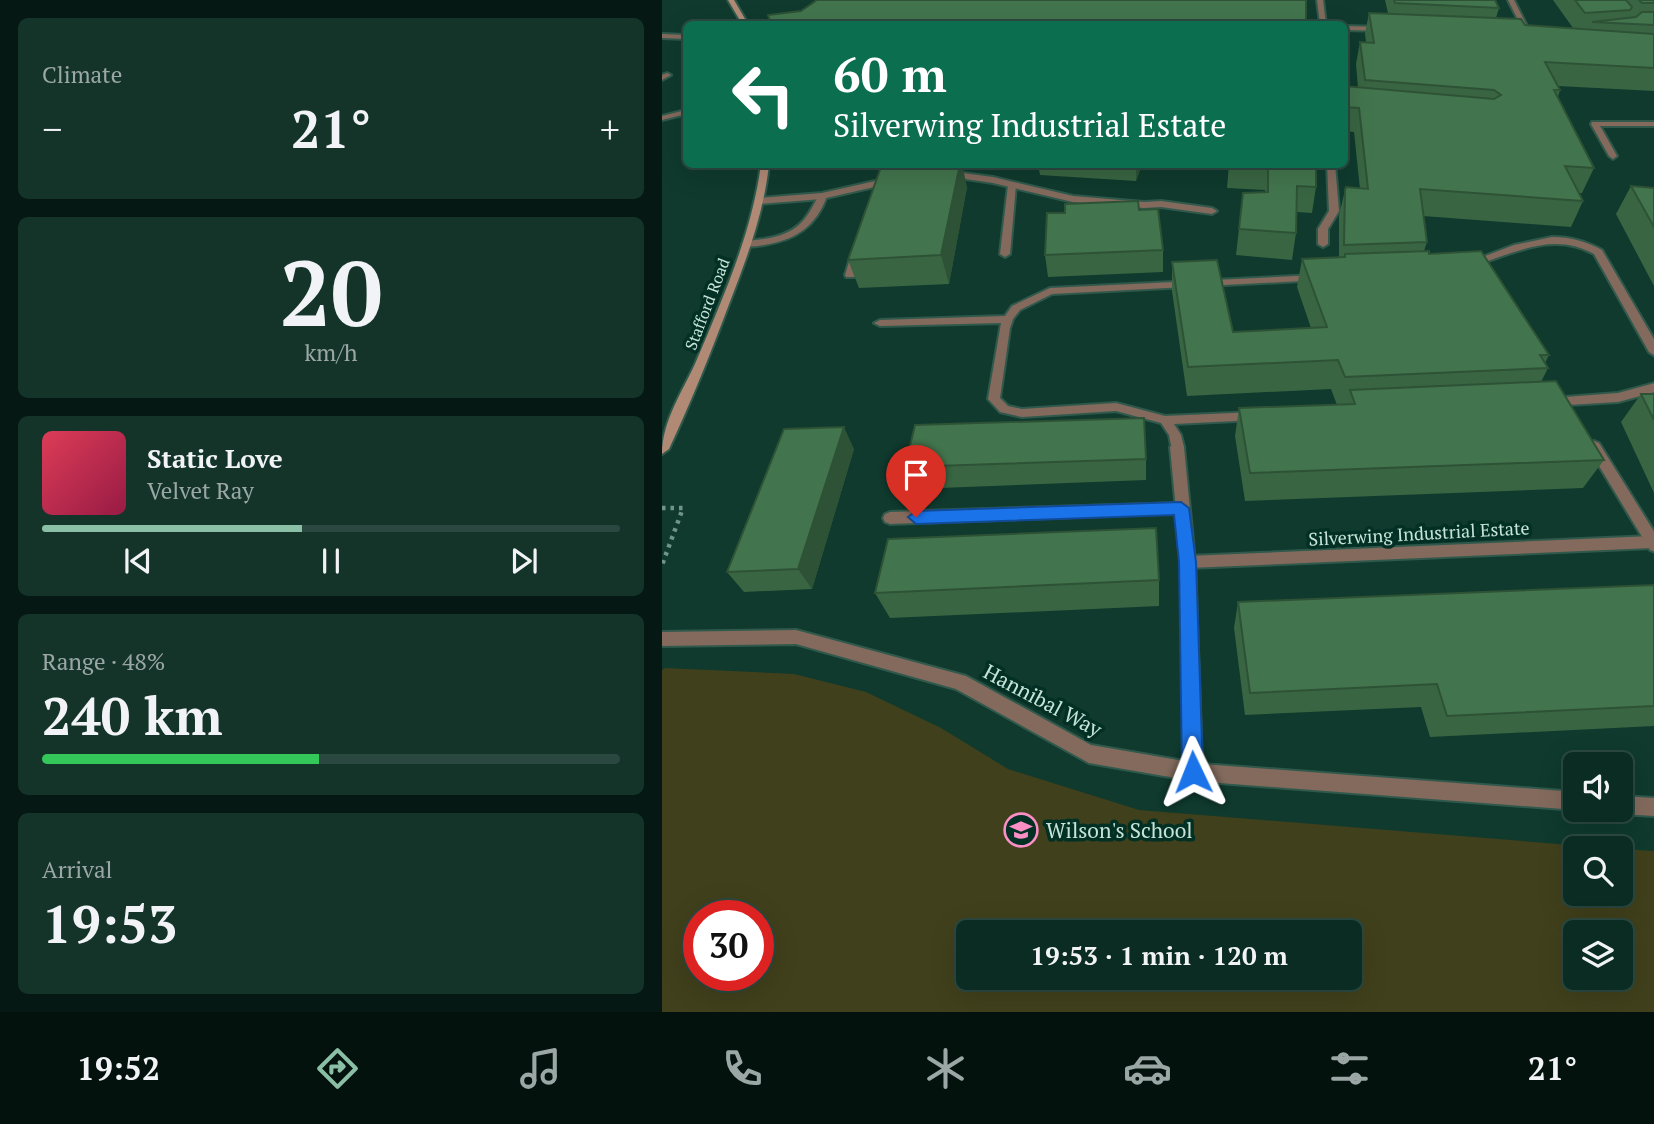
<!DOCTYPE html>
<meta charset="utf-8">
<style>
body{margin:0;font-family:"PT Serif",serif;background:#14342a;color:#f1f3f6;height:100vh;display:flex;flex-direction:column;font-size:26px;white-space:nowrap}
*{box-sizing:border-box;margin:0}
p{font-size:23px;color:#9aa7a5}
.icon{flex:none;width:38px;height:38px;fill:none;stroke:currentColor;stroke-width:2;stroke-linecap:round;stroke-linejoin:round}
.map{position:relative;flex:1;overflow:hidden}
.panel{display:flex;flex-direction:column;gap:18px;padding:18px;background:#061813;width:662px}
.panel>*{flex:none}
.hud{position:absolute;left:21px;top:21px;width:665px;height:147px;border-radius:10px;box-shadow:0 7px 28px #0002,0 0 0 2px #2b4840;background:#0b6e4f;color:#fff;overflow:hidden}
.tools{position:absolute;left:901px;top:752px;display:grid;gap:14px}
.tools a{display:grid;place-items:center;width:70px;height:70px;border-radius:10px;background:#0b2c22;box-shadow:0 7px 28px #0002,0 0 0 2px #2b4840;font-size:35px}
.speed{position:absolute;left:21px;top:900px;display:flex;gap:14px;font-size:35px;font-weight:700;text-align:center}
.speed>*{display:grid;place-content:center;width:91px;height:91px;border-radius:50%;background:#0b2c22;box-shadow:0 7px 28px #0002,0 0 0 2px #2b4840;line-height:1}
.speed .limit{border:10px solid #d22;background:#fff;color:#111}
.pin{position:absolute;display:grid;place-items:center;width:60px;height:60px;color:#fff;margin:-72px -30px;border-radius:50% 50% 50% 0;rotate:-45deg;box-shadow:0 0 7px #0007}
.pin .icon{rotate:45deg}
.me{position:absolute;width:77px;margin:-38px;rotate:358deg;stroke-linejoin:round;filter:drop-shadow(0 0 5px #0008)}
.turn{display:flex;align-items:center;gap:24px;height:147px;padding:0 35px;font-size:32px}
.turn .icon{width:91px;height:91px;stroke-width:2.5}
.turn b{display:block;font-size:49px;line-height:60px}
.big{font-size:52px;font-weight:800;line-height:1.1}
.panel .widget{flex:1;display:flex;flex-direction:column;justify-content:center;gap:10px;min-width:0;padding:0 24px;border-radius:10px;background:#14342a}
.panel .dial{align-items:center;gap:0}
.dial b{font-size:91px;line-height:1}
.song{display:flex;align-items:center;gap:21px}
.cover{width:84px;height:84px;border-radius:10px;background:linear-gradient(135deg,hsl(350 70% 55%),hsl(340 70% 35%))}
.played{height:7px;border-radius:4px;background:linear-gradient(90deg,#8abfa5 45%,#2b4840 45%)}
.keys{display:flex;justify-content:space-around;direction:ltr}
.heat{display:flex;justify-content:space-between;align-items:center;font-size:38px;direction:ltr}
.charge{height:10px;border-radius:5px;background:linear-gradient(90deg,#34c759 48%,#2b4840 0)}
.trip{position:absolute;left:294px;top:920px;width:406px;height:70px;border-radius:10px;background:#0b2c22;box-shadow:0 7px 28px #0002,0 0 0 2px #2b4840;font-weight:800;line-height:70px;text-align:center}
.menu{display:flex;height:112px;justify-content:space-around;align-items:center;background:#04120e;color:#9aa7a5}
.menu .icon{width:49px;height:49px}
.menu .selected{color:#8abfa5}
.menu b{font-size:32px;color:#f1f3f6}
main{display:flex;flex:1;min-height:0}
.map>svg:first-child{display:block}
.green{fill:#40401c;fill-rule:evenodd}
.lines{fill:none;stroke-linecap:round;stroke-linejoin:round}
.service-casing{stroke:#30594c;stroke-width:4}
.minor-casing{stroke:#30594c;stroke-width:4}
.secondary-casing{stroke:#30594c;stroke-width:4}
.path{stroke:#709487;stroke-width:4.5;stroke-dasharray:3.5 5;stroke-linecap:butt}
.service{fill:#836a5d;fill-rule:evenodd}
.minor{fill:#836a5d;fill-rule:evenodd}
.secondary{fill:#b08a75;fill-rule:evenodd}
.wall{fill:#396542}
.shaded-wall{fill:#2e5236}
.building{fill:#42754d;stroke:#2e5236;stroke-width:2}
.route{fill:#1a73e8;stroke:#114b97;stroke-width:2}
.labels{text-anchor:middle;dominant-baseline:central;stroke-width:7;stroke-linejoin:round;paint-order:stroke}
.far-street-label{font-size:16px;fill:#c8e4d8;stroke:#023024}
.street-label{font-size:18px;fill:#c8e4d8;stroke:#023024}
.near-street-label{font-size:21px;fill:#c8e4d8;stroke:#023024}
.near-poi-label{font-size:21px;fill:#c8e4d8;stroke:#023024;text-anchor:start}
</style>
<main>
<section class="panel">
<div class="widget"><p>Climate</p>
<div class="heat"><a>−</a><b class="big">21°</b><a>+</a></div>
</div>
<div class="widget dial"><b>20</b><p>km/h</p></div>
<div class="widget">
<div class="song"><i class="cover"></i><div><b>Static Love</b><p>Velvet Ray</p></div></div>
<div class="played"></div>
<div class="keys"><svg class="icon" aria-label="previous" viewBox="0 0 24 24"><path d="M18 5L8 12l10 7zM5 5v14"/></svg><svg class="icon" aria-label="pause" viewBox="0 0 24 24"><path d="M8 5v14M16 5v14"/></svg><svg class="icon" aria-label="next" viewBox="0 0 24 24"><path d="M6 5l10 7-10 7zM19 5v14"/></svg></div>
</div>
<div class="widget"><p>Range · 48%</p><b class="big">240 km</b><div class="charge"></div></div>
<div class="widget"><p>Arrival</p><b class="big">19:53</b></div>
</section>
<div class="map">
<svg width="993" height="1012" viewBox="0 0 993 1012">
<rect width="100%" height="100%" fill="#0f3a2d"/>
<path class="green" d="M3,668L132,674L204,692L279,728L346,769L477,810L959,849H914V894H959V849L992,851V1012H0V670ZM96,915V975H37V915ZM306,933H688V978H306ZM914,933H959V978H914Z"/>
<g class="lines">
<defs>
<path id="service" d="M846,0H852L864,24L865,36L860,35L858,24Z
M682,26L723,27L726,29L723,31L682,30Z
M5,73L9,75L0,80V75Z
M930,122H993V126H938L955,156L951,159L947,156L929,124Z
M665,164H673L677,211L666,229V244L661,247L656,244V229L667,211Z
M350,182L354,185L348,254L343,257L338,254L346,185Z
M157,194L165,196C154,227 133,240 102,245C94,246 87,248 80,244C87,240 94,240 102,239C134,234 144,222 157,194Z
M499,201L550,208L555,211L550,214L499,207L482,208L477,205L482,202Z
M890,237C909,237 923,241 940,250L993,341V356L987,352L932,254C889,230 850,255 807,267L802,264L852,245Z
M195,249L200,252L193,275L192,277H184L183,275L190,252Z
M655,275L659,276V280L390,294L358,310L351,319L348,328L338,398L346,406L360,409L454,403L503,416L594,412L600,416L594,420L512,424L519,435L522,447L515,452L510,450L507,435L499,423L454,411L360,417L338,412L326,399L339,323L218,326L212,323L218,320L343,316L350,306L388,288Z
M993,383V392L956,402L890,406L884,402L890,398L956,393Z
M519,503L524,504L526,508L524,512L519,513L228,524L223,522L221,518L223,514L228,512Z
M990,536L993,537V547L990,548L526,568L521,566L519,562L521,558L526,556Z"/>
<path id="minor" d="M655,0H661L664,24H658Z
M0,34L24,35V39L0,38Z
M24,110V114L0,120V116Z
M286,171L331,177L411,196L482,202L487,205L482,208L411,202L331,183L283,176V172Z
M231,177L234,178V182L160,199L98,204L93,201L98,198L160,193Z
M932,441L937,443L993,533V552L988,550L925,446Z
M515,442L522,447L533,562L540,764L914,792V810L531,781L427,763L294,689L134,644L0,646V632L134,630L304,676L429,745L522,761L519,562L508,447Z
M959,796L993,798V816L959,814L952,812L959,810Z"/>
<path id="secondary" d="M66,0H72L86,24H80Z
M99,164H107C102,212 86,255 69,299C50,350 30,400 7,449L0,454C0,422 20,392 33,364C60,300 90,234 99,164Z"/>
</defs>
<use href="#service" class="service-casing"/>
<use href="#minor" class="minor-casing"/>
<use href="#secondary" class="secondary-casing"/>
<path class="path" d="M0,508H21L0,565"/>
<use href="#service" class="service"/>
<use href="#minor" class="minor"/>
<use href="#secondary" class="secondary"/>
</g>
<path class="wall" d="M723,0H833L837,8L834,18L863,25L911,28L891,0H992V91L896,86L898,90L896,97L932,168L920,193H917L921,201L909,227L761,216L765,242L762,251L767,254L887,355L883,363L886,368L879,382L942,460L921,488L583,501L573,436L577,408L675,405L669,389L525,396L510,291V262L571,332L649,328L635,287L640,259L677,257V216L683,190L698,189L692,132L682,131V86L696,88L694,64L698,42H704L703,34L707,13H726Z
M376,164H480L474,181L378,175Z
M567,164H654V187L650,213L635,212L634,233L630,260L574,255L581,193L603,192V190L565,188Z
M969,186L992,188V286L954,214Z
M305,187L287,284L197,288L186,260Z
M477,210L501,250V272L386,277L383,255Z
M979,394H992V493L959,422Z
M192,449L150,589L82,592L65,572Z
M484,459V480L252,489L243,467Z
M497,580V606L228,618L213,593Z
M992,585V726L768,737L759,707L583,715L572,628L576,602Z"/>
<path class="shaded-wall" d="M298,164H300L305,187L287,284L279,255Z
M474,164H480L474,181Z
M182,427L192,449L150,589L136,569Z"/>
<path class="building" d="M155,0H644V24H109L106,15L139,11Z
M732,0H833L837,8L733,3Z
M913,0H964L970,7L968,10L923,13Z
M977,0H992V3H980Z
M980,12H992V25L930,22L974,17Z
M707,13L859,19L863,25L992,34V68L883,62L898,90H892L932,168L903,166L921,201L758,189L765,242L682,245L683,190L684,187L706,189L697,108L682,107V86L832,99L839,95L832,90L703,80L698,42L712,43Z
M220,164H298L279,255L186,260Z
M597,164H654V187L635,186L634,233L577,229L581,193L606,192V165Z
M969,186L992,188V227Z
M476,201L477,210L496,209L501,250L383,255L385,213H403V204Z
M767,251V254L819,251L887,355H878L886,368L683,377L676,360L526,367L510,262L555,260L571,332L665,327L640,259L683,257V254Z
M894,381L942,460L588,473L577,408L693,404L688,390Z
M979,394H992V420Z
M482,418L484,459L243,467L253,425Z
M182,427L136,569L65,572L122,429Z
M494,528L497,580L213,593L226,539Z
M992,585V706L785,716L775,684L588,693L576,602Z"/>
<path class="route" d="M519,502L527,508L534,562L541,772L538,779L531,782L523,779L520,772L517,562L512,515L254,524L246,517L254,511Z"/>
<defs>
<symbol id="school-ring" viewBox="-11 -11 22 22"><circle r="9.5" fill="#023024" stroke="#fb8fc5" stroke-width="1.5"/><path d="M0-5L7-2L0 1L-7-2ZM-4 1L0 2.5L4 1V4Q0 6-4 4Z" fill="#fb8fc5"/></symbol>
</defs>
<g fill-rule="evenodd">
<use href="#school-ring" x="340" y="811" width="38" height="38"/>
</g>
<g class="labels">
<g class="far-street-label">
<text transform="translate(45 304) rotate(-69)">Stafford Road</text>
</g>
<g class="street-label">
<text transform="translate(757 533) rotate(-3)">Silverwing Industrial Estate</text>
</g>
<g class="near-street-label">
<text transform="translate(381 700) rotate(28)">Hannibal Way</text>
</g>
<g class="near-poi-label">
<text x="384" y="830">Wilson's School</text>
</g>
</g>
</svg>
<div class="tools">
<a><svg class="icon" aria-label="sound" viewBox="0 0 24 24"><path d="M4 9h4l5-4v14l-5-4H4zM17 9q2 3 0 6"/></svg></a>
<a><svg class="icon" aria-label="search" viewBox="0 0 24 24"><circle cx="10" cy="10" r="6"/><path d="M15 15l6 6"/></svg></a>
<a><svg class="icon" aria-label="layers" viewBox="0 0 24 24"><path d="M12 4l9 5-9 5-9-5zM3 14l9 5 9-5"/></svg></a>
</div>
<div class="speed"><div class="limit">30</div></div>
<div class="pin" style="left:254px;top:517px;background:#d93025"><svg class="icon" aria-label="arrive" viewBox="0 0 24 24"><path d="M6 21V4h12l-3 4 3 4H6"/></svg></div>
<svg class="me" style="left:531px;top:772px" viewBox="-20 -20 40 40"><path d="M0-17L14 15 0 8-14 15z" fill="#1a73e8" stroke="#fff" stroke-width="4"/></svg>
<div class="trip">19:53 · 1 min · 120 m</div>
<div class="hud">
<div class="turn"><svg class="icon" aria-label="left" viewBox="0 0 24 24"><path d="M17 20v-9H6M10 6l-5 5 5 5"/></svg><div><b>60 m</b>Silverwing Industrial Estate</div></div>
</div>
</div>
</main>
<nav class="menu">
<b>19:52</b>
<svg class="icon selected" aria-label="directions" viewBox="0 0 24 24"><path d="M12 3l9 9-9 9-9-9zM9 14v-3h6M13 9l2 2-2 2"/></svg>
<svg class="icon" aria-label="music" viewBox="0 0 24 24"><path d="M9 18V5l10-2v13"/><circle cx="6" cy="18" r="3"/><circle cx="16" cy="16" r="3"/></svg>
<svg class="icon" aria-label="phone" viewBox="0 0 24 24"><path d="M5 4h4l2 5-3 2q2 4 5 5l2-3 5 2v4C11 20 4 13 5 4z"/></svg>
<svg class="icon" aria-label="climate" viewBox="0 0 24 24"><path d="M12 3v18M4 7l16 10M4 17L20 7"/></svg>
<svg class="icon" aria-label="car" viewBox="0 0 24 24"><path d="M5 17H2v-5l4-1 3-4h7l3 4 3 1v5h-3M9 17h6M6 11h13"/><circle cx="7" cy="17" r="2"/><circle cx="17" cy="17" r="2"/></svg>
<svg class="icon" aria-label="filters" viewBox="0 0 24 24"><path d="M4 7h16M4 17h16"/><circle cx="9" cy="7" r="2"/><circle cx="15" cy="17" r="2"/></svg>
<b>21°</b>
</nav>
